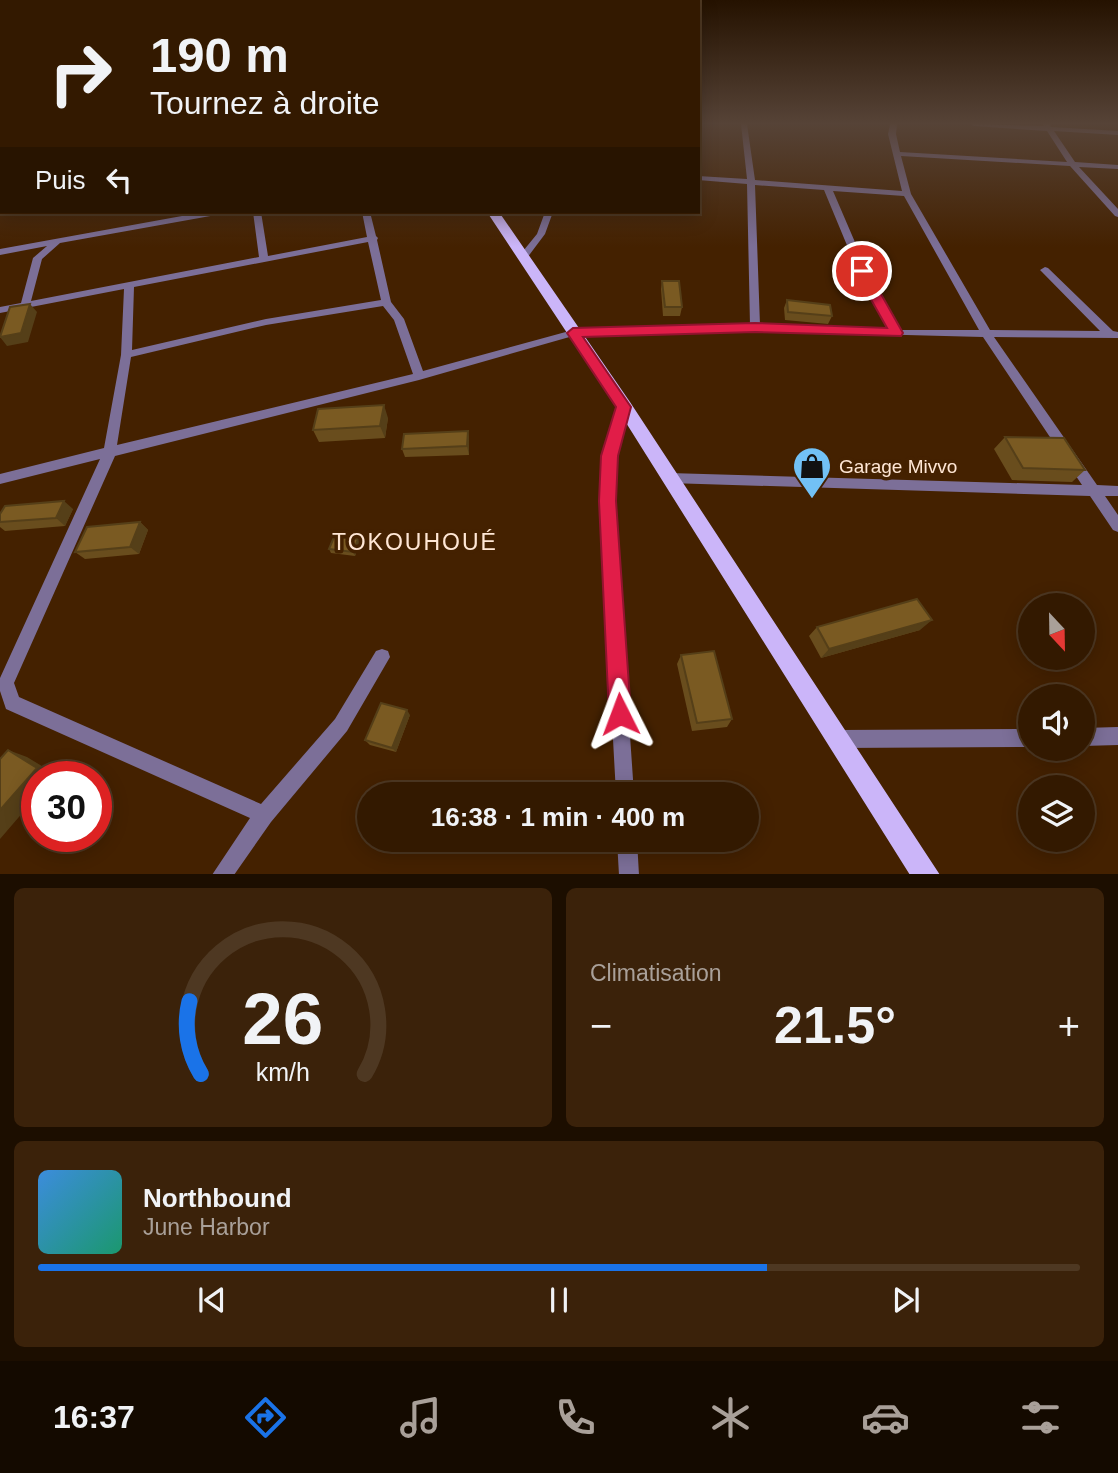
<!DOCTYPE html>
<html lang="fr">
<meta charset="utf-8">
<style>
body{margin:0;font-family:Arial,sans-serif;background:#3b220a;color:#f1f3f6;height:100vh;display:flex;flex-direction:column;font-size:26px;white-space:nowrap}
*{box-sizing:border-box;margin:0}
p{font-size:23px;color:#a9a099}
.icon{flex:none;width:38px;height:38px;fill:none;stroke:currentColor;stroke-width:2;stroke-linecap:round;stroke-linejoin:round}
.map{position:relative;height:874px;overflow:hidden}
.side{display:flex;flex-direction:column;gap:14px;padding:14px;background:#1c0e00;flex:1}
.side>*{flex:none}
.guide{position:absolute;left:0px;top:0px;width:700px;height:214px;box-shadow:0 4px 18px #0003,0 0 0 2px #4e3822;background:#331900;color:#f1f3f6;overflow:hidden}
.needle{width:46px;rotate:158deg}
.tools{position:absolute;left:1018px;top:593px;display:grid;gap:14px}
.tools a{display:grid;place-items:center;width:77px;height:77px;border-radius:50%;background:#331900;box-shadow:0 4px 18px #0003,0 0 0 2px #4e3822;font-size:35px}
.speed{position:absolute;left:21px;top:761px;display:flex;gap:14px;font-size:35px;font-weight:700;text-align:center}
.speed>*{display:grid;place-content:center;width:91px;height:91px;border-radius:50%;background:#331900;box-shadow:0 4px 18px #0003,0 0 0 2px #4e3822;line-height:1}
.speed .limit{border:10px solid #d22;background:#fff;color:#111}
.pin{position:absolute;display:grid;place-items:center;width:60px;height:60px;color:#fff;margin:-30px;border:4px solid #fff;border-radius:50%;box-shadow:0 2px 7px #0007}
.me{position:absolute;width:77px;margin:-38px;rotate:357deg;stroke-linejoin:round;filter:drop-shadow(0 0 5px #0008)}
.turn{display:flex;align-items:center;gap:24px;height:147px;padding:0 35px;font-size:32px}
.turn .icon{width:91px;height:91px;stroke-width:2.5}
.turn b{display:block;font-size:49px;line-height:60px}
.then{display:flex;align-items:center;height:66px;padding:0 35px;background:#0003;gap:14px;font-size:26px}
.big{font-size:52px;font-weight:600;line-height:1.1}
.side .card{flex:1;display:flex;flex-direction:column;justify-content:center;gap:10px;min-width:0;padding:0 24px;border-radius:10px;background:#3b220a}
.side .dial{align-items:center;gap:0}
.dial svg{height:182px;overflow:visible;fill:none;stroke:#4e3822;stroke-width:7;stroke-linecap:round;text-anchor:middle}
.dial text{fill:#f1f3f6;stroke:none}
.song{display:flex;align-items:center;gap:21px}
.cover{width:84px;height:84px;border-radius:10px;background:linear-gradient(135deg,hsl(210 70% 55%),hsl(160 70% 35%))}
.played{height:7px;border-radius:4px;background:linear-gradient(90deg,#1a73e8 70%,#4e3822 70%)}
.keys{display:flex;justify-content:space-around;direction:ltr}
.heat{display:flex;justify-content:space-between;align-items:center;font-size:38px;direction:ltr}
.side .tiles{flex:1;display:grid;gap:14px;grid-template-columns:1fr 1fr}
.card:last-child{grid-column:span 2}
.trip{position:absolute;left:357px;top:782px;width:402px;height:70px;border-radius:35px;background:#331900;box-shadow:0 4px 18px #0003,0 0 0 2px #4e3822;font-weight:600;line-height:70px;text-align:center}
.dock{display:flex;height:112px;justify-content:space-around;align-items:center;background:#140a00;color:#a9a099}
.dock .icon{width:49px;height:49px}
.dock .current{color:#1a73e8}
.dock b{font-size:32px;color:#f1f3f6}
.map>svg:first-child{display:block}
.lines{fill:none;stroke-linecap:round;stroke-linejoin:round}
.street{fill:#7c6f98;fill-rule:evenodd}
.primary{fill:#cbb5f9;fill-rule:evenodd}
.wall{fill:#694d1d}
.shaded-wall{fill:#553f18}
.building{fill:#7a5a22;stroke:#553f18;stroke-width:2}
.route{fill:#e11d48;stroke:#92132f;stroke-width:2}
.labels{text-anchor:middle;dominant-baseline:central;stroke-width:7;stroke-linejoin:round;paint-order:stroke}
.poi-label{font-size:19px;fill:#ffe7d5;stroke:#442100;text-anchor:start}
.quarter-label{font-size:23px;letter-spacing:2px;fill:#ffe7d5;stroke:#442100}
</style>
<div class="map">
<svg width="1118" height="875" viewBox="0 0 1118 875">
<rect width="100%" height="100%" fill="#442100"/>
<g class="lines">
<path class="street" d="M0,124H2L0,128Z
M741,124H747L755,180L902,191L888,134L890,124H897L896,134L900,152L1067,162L1047,131L974,126L971,124L1044,126L1043,124H1050L1051,127L1118,131V135L1054,131L1075,162L1118,165V169L1079,167L1118,209V217L1115,216L1070,166L901,156L911,194L990,330L1100,331L1042,272L1040,270L1045,267L1048,268L1113,331L1118,332V338L994,337L1097,485L1118,486V496H1105L1118,515V532L1113,530L1090,496L669,483L664,482L663,478L664,474L669,473L1082,485L983,337L755,331L573,336L419,380L115,456L14,683L19,697L261,804L335,719L376,651L382,649L388,651L390,657L347,731L271,822L234,875H212L250,818L6,709L0,691V678L100,459L0,484V474L104,448L121,355L124,289L0,313V307L21,303L33,258L47,246L0,255V249L204,212H220L216,215L60,243L42,259L31,301L259,257L253,212H261L268,256L367,237L362,212H370L376,236L378,238L377,240L391,302L404,319L423,371L573,330L750,325L747,184L698,180V176L747,179ZM755,185L824,190L866,291L889,329L760,325ZM833,191L904,196L979,330H899L876,291ZM368,242L381,300L266,319L132,350L134,287ZM383,306L394,320L413,374L117,445L131,357L266,325Z
M0,204H2V208H0Z
M545,212H553L545,234L527,258H521L519,256L537,234Z
M624,402L630,406L615,456L614,501L634,794H616L600,501L603,456L618,406Z
M1118,727V745L1083,746V728Z
M1031,729V747L837,748L831,745L828,739L831,733L837,730Z
M617,840H637L639,875H619Z"/>
<path class="primary" d="M487,212H499L630,402L940,875H910L618,410Z"/>
</g>
<path class="wall" d="M662,281L682,307L680,316H663L661,289Z
M787,300L832,316L828,324L785,320L784,308Z
M388,418L385,438L319,442L313,430Z
M468,431L469,439V455L405,457L402,449Z
M1005,437L1085,470L1072,482L1012,480L994,449Z
M73,509L65,526L5,531L0,527V514Z
M140,522L148,530L139,554L85,559L75,552Z
M360,543L355,556L331,553L329,549Z
M817,627L920,630L821,658L809,636Z
M681,655L732,719L727,727L692,731L677,664Z
M410,715L396,752L370,745L365,740Z"/>
<path class="shaded-wall" d="M30,304L37,312L28,342L7,346L0,337Z
M384,405L388,418L385,438L380,426Z
M468,431L469,439V455L467,446Z
M64,501L73,509L65,526L56,518Z
M140,522L148,530L139,554L130,547Z
M358,539L360,543L355,556L353,552Z
M932,620L920,630L821,658L829,649Z
M407,710L410,715L396,752L392,748Z
M8,750L27,757L55,774L53,777H37V796L0,839V810Z"/>
<path class="building" d="M662,281H679L682,307H665Z
M787,300L830,305L832,316L788,312Z
M30,304L21,333L0,337L10,307Z
M384,405L380,426L313,430L318,409Z
M468,431L467,446L402,449L404,434Z
M1005,437L1064,438L1085,470L1023,468Z
M64,501L56,518L0,522V514L5,506Z
M140,522L130,547L75,552L87,527Z
M334,537L358,539L353,552L329,549Z
M917,599L932,620L829,649L817,627Z
M714,651L732,719L697,723L681,655Z
M381,703L407,710L392,748L365,740Z
M8,750L37,768L0,810V759Z"/>
<linearGradient id="sky" x2="0" y2="1"><stop stop-color="#251200"/><stop offset="0.5" stop-color="#564337"/><stop offset="1" stop-color="#564337" stop-opacity="0"/></linearGradient>
<rect width="1118" height="247" fill="url(#sky)"/>
<path class="route" d="M862,267L868,271L903,333L901,336L755,332L583,337L631,407L618,456L616,501L631,714L628,722L620,725L612,722L609,714L599,501L601,456L616,407L567,333L573,328L755,323L887,328L855,271Z"/>
<defs>
<symbol id="shop-pin" viewBox="-11 -11 22 30"><path d="M0 17L-7.5 6A9.5 9.5 0 1 1 7.5 6Z" fill="#72c1f5" stroke="#442100"/><path d="M-5-2.5h2.3a2.7 3.5 0 0 1 5.4 0H5L5.5 6h-11ZM-1.5-2.5h3a1.5 2.3 0 0 0-3 0Z" fill="#111"/></symbol>
</defs>
<g fill-rule="evenodd">
<use href="#shop-pin" x="790" y="444" width="44" height="60"/>
</g>
<g class="labels">
<g class="poi-label">
<text x="839" y="466">Garage Mivvo</text>
</g>
<g class="quarter-label">
<text x="415" y="542">TOKOUHOUÉ</text>
</g>
</g>
</svg>
<div class="tools">
<a><svg class="needle" viewBox="-14 -14 28 28"><path d="M0-13l5 13h-10z" fill="#e53935"/><path d="M0 13l5-13h-10z" fill="#a9a099"/></svg></a>
<a><svg class="icon" aria-label="sound" viewBox="0 0 24 24"><path d="M4 9h4l5-4v14l-5-4H4zM17 9q2 3 0 6"/></svg></a>
<a><svg class="icon" aria-label="layers" viewBox="0 0 24 24"><path d="M12 4l9 5-9 5-9-5zM3 14l9 5 9-5"/></svg></a>
</div>
<div class="speed"><div class="limit">30</div></div>
<div class="pin" style="left:862px;top:271px;background:#d93025"><svg class="icon" aria-label="arrive" viewBox="0 0 24 24"><path d="M6 21V4h12l-3 4 3 4H6"/></svg></div>
<svg class="me" style="left:620px;top:714px" viewBox="-20 -20 40 40"><path d="M0-17L14 15 0 8-14 15z" fill="#e11d48" stroke="#fff" stroke-width="4"/></svg>
<div class="trip">16:38 · 1 min · 400 m</div>
<div class="guide">
<div class="turn"><svg class="icon" aria-label="right" viewBox="0 0 24 24"><path d="M7 20v-9h11M14 6l5 5-5 5"/></svg><div><b>190 m</b>Tournez à droite</div></div>
<div class="then">Puis<svg class="icon" aria-label="left" viewBox="0 0 24 24"><path d="M17 20v-9H6M10 6l-5 5 5 5"/></svg></div>
</div>
</div>
<section class="side">
<div class="tiles">
<div class="card dial"><svg viewBox="0 0 100 80">
<path d="M14 69A42 42 0 1 1 86 69"/>
<path d="M14 69A42 42 0 0 1 9 37" stroke="#1a73e8"/>
<text x="50" y="56" font-size="32" font-weight="700">26</text>
<text x="50" y="72" font-size="11">km/h</text>
</svg></div>
<div class="card"><p>Climatisation</p>
<div class="heat"><a>−</a><b class="big">21.5°</b><a>+</a></div>
</div>
<div class="card">
<div class="song"><i class="cover"></i><div><b>Northbound</b><p>June Harbor</p></div></div>
<div class="played"></div>
<div class="keys"><svg class="icon" aria-label="previous" viewBox="0 0 24 24"><path d="M18 5L8 12l10 7zM5 5v14"/></svg><svg class="icon" aria-label="pause" viewBox="0 0 24 24"><path d="M8 5v14M16 5v14"/></svg><svg class="icon" aria-label="next" viewBox="0 0 24 24"><path d="M6 5l10 7-10 7zM19 5v14"/></svg></div>
</div>
</div>
</section>
<nav class="dock">
<b>16:37</b>
<svg class="icon current" aria-label="directions" viewBox="0 0 24 24"><path d="M12 3l9 9-9 9-9-9zM9 14v-3h6M13 9l2 2-2 2"/></svg>
<svg class="icon" aria-label="music" viewBox="0 0 24 24"><path d="M9 18V5l10-2v13"/><circle cx="6" cy="18" r="3"/><circle cx="16" cy="16" r="3"/></svg>
<svg class="icon" aria-label="phone" viewBox="0 0 24 24"><path d="M5 4h4l2 5-3 2q2 4 5 5l2-3 5 2v4C11 20 4 13 5 4z"/></svg>
<svg class="icon" aria-label="climate" viewBox="0 0 24 24"><path d="M12 3v18M4 7l16 10M4 17L20 7"/></svg>
<svg class="icon" aria-label="car" viewBox="0 0 24 24"><path d="M5 17H2v-5l4-1 3-4h7l3 4 3 1v5h-3M9 17h6M6 11h13"/><circle cx="7" cy="17" r="2"/><circle cx="17" cy="17" r="2"/></svg>
<svg class="icon" aria-label="filters" viewBox="0 0 24 24"><path d="M4 7h16M4 17h16"/><circle cx="9" cy="7" r="2"/><circle cx="15" cy="17" r="2"/></svg>
</nav>
